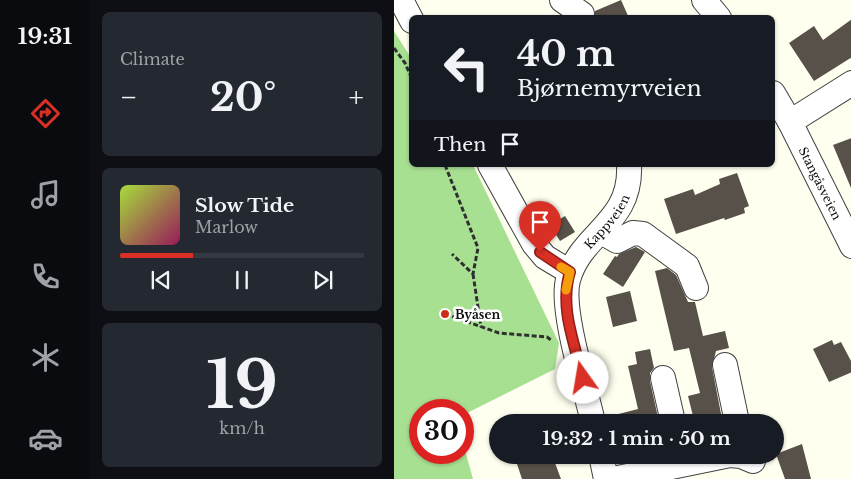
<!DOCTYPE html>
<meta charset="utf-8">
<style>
body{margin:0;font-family:"Libre Baskerville",serif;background:#242831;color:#f1f3f6;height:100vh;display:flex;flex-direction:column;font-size:19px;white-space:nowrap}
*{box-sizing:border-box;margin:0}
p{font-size:16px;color:#9ea1a6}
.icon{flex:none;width:28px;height:28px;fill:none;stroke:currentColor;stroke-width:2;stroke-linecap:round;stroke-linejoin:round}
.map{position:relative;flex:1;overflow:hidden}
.sheet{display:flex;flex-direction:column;gap:12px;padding:12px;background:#0d0f14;width:304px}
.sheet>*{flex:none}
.top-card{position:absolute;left:15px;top:15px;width:366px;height:152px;border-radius:8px;box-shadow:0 1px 4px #0004;background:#171b24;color:#f1f3f6;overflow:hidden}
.speed{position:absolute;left:15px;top:399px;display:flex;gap:10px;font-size:25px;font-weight:700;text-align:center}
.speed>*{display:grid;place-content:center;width:65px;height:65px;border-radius:50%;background:#171b24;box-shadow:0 1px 4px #0004;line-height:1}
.speed .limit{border:8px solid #d22;background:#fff;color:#111}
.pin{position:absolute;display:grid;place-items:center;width:42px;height:42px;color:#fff;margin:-51px -21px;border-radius:50% 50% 50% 0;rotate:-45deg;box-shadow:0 0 5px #0007}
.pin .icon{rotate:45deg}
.me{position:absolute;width:55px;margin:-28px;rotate:347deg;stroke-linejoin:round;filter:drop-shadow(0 0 4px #0008)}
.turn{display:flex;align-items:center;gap:18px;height:105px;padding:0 25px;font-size:22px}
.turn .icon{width:65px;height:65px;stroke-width:2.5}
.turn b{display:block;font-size:35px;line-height:42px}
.then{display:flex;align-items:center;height:48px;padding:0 25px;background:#0003;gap:10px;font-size:19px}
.big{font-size:38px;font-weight:800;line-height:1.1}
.sheet .widget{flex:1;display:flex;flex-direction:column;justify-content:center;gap:8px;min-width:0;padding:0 18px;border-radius:8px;background:#242831}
.sheet .dial{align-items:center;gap:0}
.dial b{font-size:65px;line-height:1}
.song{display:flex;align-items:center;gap:15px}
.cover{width:60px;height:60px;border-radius:8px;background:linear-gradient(135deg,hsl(80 70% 55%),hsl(330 70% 35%))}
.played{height:5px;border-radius:2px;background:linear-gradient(90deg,#d93025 30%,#363941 30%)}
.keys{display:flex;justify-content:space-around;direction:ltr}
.heat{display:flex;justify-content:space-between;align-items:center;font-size:28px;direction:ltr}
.trip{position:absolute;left:95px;top:414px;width:295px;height:50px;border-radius:25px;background:#171b24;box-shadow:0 1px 4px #0004;font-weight:800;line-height:50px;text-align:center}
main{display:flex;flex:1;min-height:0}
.tabs{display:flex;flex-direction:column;width:90px;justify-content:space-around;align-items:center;background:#090b0e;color:#9ea1a6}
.tabs .icon{width:35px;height:35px}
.tabs .current{color:#d93025}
.tabs b{font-size:22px;color:#f1f3f6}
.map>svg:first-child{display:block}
.forest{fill:#a8e092}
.building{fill:#585149}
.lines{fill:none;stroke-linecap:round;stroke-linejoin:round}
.minor-casing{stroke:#414141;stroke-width:26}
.path{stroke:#303030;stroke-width:3;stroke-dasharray:5 2.5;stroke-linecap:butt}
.minor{stroke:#fff;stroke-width:24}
.route-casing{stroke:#8d1f18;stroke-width:12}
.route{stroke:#d93025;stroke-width:9}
.slow{stroke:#f59e0b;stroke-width:9}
.poi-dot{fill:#cb2e19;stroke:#fff;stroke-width:2}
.labels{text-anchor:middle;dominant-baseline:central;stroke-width:5;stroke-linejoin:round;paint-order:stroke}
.street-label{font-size:12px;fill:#0e0e0e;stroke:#fff}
.poi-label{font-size:12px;font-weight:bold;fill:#0e0e0e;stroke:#fff;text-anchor:start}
</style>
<main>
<nav class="tabs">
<b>19:31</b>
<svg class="icon current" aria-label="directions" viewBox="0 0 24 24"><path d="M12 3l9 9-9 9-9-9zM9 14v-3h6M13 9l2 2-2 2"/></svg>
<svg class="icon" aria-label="music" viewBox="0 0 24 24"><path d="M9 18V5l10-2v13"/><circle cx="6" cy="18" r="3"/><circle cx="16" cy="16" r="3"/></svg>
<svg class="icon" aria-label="phone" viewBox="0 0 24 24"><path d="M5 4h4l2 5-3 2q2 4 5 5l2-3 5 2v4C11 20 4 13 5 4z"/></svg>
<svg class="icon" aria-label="climate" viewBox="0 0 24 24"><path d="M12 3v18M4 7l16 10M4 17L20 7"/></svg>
<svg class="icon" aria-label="car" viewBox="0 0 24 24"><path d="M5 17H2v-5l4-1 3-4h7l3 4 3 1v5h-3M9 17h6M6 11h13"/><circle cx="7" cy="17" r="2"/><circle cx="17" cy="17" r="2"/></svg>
</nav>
<section class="sheet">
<div class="widget"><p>Climate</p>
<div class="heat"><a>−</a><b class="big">20°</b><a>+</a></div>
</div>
<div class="widget">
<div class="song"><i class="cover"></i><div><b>Slow Tide</b><p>Marlow</p></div></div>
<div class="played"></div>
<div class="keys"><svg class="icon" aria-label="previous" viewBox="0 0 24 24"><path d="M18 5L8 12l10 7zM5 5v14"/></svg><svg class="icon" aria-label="pause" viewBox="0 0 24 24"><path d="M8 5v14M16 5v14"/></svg><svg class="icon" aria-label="next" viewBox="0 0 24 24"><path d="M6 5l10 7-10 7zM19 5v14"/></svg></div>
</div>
<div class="widget dial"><b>19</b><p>km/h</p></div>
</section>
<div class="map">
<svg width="458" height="479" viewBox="0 0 458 479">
<rect width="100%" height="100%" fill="#ffffef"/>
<path class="forest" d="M0,31L17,58L18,165H79L165,343L161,369L69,415V410H26V452H69V443L79,479H0Z"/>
<path class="building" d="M227,0L235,18H201V11Z
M458,19V57L420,81L395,43L420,26L429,40Z
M458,138V188H457L439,145Z
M343,173L355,206L350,208L351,213L331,220L330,218L282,234L270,199L299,189L301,195L326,184L325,179Z
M171,216L181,232L166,241L156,225Z
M242,247L251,252L229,287L209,274L221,256L223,257L225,254Z
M273,268L282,275L294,302H301L309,336L331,331L335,348L322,351L318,367L327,414L300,420L294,396L306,393L295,348L280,351L261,271Z
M236,291L243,321L219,327L212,297Z
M438,340L440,345L447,342L458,363V372L435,382L419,349Z
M256,349L260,368L256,373V381L265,422H214L213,417L244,409L234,366L243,364L241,352Z
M408,444L417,479H391L382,454Z
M120,455H158L167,479H128Z"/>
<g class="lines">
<defs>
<g id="minor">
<path d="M7,0L18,21"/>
<path d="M168,0L188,14"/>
<path d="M310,0L325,18"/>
<path id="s1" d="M379,93L396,122L458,246"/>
<path d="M396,122L458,83"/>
<path d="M96,165L140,244L151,257L176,272"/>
<path d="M207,232L223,241L239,233L249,234L293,266L302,288"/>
<path d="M331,365L343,422"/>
<path d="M269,378L279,422"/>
<path id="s2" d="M199,422C192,390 166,309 174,280C187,232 238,224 235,165"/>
<path d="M207,455L212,479"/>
<path d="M219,479L336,455L347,456L359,461"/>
</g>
</defs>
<use href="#minor" class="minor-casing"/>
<path class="path" d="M0,48L11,63L18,79
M51,165L84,248L79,274L58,254
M79,274L87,327
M51,314L105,333L153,337L157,340"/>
<use href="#minor" class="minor"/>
</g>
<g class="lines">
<defs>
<path id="route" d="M146,252L176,272C165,307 181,345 189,378"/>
</defs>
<use href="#route" class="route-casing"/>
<use href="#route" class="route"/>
<path class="slow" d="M167,267L176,272L172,290"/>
</g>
<circle class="poi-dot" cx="51" cy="314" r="5"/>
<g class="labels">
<g class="street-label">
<text stroke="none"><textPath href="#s1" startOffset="102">Stangåsveien</textPath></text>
<text stroke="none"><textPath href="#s2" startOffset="216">Kappveien</textPath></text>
</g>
<g class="poi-label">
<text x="61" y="314">Byåsen</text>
</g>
</g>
</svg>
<div class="speed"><div class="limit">30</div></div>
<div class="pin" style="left:146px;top:252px;background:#d93025"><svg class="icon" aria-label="arrive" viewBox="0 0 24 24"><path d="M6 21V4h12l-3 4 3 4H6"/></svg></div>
<svg class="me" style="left:189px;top:378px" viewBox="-20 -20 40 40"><circle r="19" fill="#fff"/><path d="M0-13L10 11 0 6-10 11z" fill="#d93025"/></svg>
<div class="trip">19:32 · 1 min · 50 m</div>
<div class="top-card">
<div class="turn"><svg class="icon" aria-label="left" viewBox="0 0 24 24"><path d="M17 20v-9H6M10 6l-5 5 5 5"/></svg><div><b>40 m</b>Bjørnemyrveien</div></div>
<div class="then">Then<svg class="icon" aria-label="arrive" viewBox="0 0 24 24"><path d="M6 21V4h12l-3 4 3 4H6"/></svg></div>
</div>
</div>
</main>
